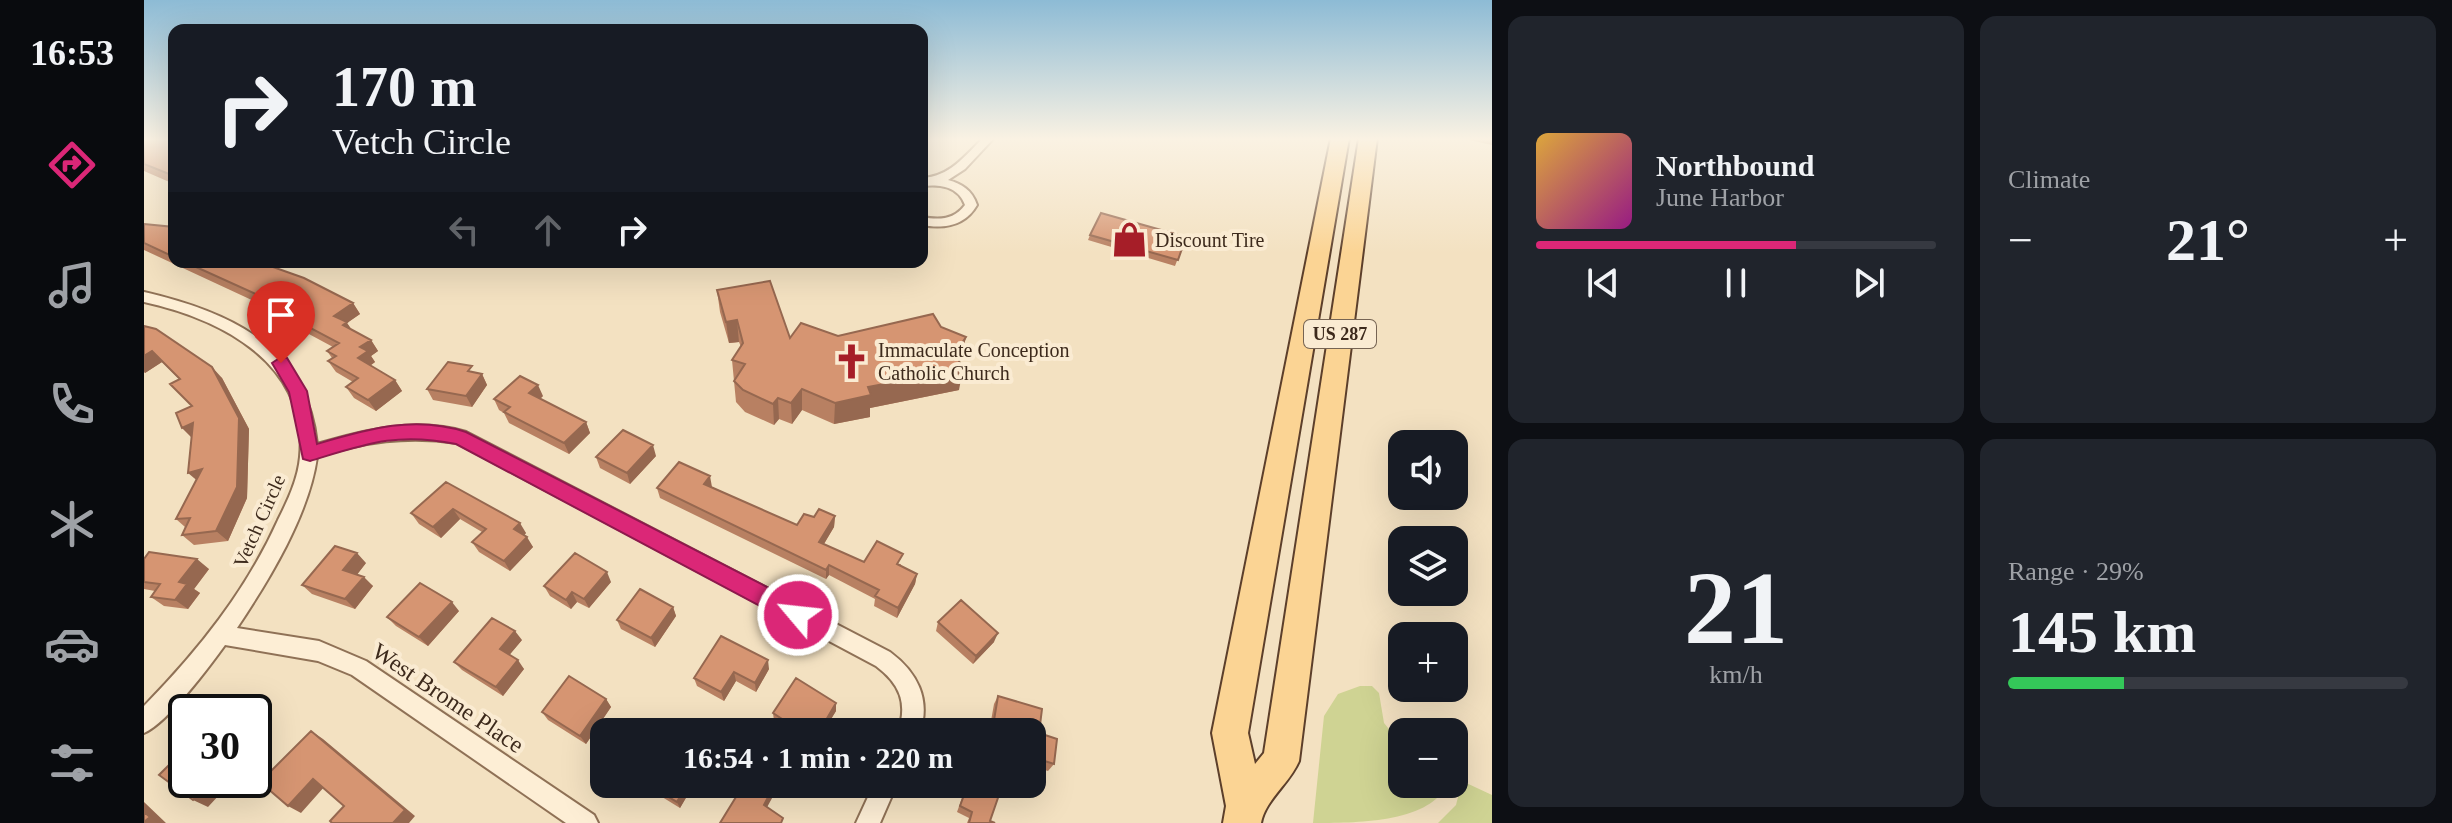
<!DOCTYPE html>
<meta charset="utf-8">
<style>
body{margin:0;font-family:Georgia,serif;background:#20242c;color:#f1f3f6;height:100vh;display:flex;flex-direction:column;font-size:30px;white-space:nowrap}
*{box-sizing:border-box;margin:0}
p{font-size:26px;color:#9ea1a6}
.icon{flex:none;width:44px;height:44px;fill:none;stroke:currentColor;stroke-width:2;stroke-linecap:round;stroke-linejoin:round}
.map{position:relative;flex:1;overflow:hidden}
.drawer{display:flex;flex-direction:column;gap:16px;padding:16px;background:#0d0f14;width:960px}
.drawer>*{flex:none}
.banner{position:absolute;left:24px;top:24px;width:760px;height:244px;border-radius:16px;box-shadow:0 8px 32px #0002;background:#171b24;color:#f1f3f6;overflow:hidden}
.fabs{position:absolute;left:1244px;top:430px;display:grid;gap:16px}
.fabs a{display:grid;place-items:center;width:80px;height:80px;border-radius:16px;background:#171b24;box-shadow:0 8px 32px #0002;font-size:40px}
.speed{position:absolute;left:24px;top:694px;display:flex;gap:16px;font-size:40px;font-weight:700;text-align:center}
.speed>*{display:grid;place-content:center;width:104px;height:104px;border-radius:50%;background:#171b24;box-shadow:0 8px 32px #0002;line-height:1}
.speed .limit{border:4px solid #111;border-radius:12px;background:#fff;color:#111}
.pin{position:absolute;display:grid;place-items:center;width:68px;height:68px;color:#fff;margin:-82px -34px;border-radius:50% 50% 50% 0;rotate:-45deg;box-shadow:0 0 8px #0007}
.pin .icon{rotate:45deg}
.me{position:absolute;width:88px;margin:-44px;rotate:298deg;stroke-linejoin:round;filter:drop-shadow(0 0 6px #0008)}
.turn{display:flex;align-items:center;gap:28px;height:168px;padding:0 32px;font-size:36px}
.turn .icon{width:104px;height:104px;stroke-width:2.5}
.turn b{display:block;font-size:56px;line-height:68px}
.lanes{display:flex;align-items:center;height:76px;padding:0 32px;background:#0003;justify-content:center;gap:40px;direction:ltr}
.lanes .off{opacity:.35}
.big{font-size:60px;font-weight:600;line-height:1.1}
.drawer .tile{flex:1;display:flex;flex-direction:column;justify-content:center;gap:12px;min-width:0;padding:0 28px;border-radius:16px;background:#20242c}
.drawer .dial{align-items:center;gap:0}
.dial b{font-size:104px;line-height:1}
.song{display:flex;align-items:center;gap:24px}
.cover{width:96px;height:96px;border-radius:12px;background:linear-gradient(135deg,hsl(40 70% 55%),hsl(310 70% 35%))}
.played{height:8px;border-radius:4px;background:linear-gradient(90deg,#db2777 65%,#363941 65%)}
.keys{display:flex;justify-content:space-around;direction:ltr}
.heat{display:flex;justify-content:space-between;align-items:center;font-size:44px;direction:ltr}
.charge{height:12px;border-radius:6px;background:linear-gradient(90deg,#34c759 29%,#363941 0)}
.drawer .tiles{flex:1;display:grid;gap:16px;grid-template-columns:repeat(2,1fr)}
.trip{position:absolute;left:446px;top:718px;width:456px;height:80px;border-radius:16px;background:#171b24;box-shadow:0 8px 32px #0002;font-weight:600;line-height:80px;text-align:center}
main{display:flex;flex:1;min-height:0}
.tab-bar{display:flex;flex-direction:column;width:144px;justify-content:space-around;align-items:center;background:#090b0e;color:#9ea1a6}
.tab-bar .icon{width:56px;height:56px}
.tab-bar .selected{color:#db2777}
.tab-bar b{font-size:36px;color:#f1f3f6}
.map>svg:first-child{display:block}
.green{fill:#cfd393}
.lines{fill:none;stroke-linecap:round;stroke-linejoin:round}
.street-casing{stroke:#8f7156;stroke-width:4}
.primary-casing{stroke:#5c3f2b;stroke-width:4}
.street{fill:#fdeed5;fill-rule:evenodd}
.primary{fill:#fbd494;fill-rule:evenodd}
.wall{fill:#b88062}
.shaded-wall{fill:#966850}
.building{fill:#d69572;stroke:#966850;stroke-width:2}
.route{fill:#db2777;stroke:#8e194d;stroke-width:2}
.labels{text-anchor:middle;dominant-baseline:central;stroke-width:8;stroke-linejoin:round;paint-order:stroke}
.shield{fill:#faebd2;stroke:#766453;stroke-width:2}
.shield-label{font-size:18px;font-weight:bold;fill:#3d2a1c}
.poi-label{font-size:20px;fill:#3d2a1c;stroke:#faebd2;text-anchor:start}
.street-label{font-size:20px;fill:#3d2a1c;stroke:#faebd2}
.near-street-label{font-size:24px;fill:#3d2a1c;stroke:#faebd2}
</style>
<main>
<nav class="tab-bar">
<b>16:53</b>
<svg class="icon selected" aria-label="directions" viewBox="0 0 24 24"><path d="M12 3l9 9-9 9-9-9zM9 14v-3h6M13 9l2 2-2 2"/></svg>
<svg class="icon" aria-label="music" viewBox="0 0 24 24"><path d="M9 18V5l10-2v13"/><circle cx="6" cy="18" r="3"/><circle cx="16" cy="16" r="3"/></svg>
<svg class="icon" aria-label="phone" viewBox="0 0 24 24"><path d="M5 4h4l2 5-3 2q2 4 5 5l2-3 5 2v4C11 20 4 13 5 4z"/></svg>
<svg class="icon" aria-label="climate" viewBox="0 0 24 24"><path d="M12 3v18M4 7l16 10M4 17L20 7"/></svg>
<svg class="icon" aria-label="car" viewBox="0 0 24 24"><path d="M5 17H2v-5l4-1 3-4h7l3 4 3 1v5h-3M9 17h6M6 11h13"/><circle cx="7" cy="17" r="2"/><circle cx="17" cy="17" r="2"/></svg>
<svg class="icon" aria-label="filters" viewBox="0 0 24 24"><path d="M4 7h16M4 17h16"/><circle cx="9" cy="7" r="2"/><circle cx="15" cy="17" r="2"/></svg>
</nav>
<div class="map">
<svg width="1348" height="823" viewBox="0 0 1348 823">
<rect width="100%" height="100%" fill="#f3e1c1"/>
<path class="green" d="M1216,686H1228L1235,693L1240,723L1258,745V784L1302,786C1284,823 1210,823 1169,823L1180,716L1194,694Z
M1318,781L1348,795V823H1294L1312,805Z"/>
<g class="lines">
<defs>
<path id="street" d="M839,138H850L821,169L804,180C818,184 828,190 833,205C821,226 800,229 778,225V217C795,220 810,220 821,205C814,186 796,184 778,186V178C805,177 821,156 839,138Z
M0,292C86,312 163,346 173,444C220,430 273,417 322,432L746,652C773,672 787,699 776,732H754C764,703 756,684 732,666L313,443C263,435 220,442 173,457C165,515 125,580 93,628L175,641L222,661L450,815L454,823H422L208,675L174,661L81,645C65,667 23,723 0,733V706C54,651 102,591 134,520C144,500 154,479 156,457C165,363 77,319 0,302Z
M730,784H753L736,823H712Z"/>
<path id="primary" d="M1187,138H1205L1104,733L1111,764L1120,753L1215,138H1233L1155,761C1146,783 1121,800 1117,823H1079L1082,806L1068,733Z"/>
</defs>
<use href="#street" class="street-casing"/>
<use href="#primary" class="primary-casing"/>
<use href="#street" class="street"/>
<use href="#primary" class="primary"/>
</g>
<path class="wall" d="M0,138L30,140V184L0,171Z
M1316,138H1348V145Z
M0,224L30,227V262H115L209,303L216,314L203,323L207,329L227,340L234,351L227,356L231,362L226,366L251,380L258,391L232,411L210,398L202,387L209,382L192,372L184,361L188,358L183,351L189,347L163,333L159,327L141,318L138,314L0,250Z
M946,235L1042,237L1031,266L944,240Z
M573,290L646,338L694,336L797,327L822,337L817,358L815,361V390L726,408V417L690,424L658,410L648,424L635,419L630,425L601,412L592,402L588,360L597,347L595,342L585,343L576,312Z
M0,326L78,378L105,429L103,498L84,541L50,545L38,535L41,527L32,519L52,480L48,438L47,406L35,379L18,362L1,373L0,372Z
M338,374L343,385L328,407L289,400L283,389Z
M399,396L396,399L442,422L446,433L425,454L365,423L360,413L355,410L350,399Z
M512,456L486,484L456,468L452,457Z
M302,482L382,533L380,535L389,547L366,571L335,552L328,542L338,532L316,519L297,538L275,524L267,513Z
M568,487L653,525L670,517L691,516L690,527L680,544L720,562L757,564L756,566L773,574L771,584L753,618L730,606L731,599L685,575L682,579L516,498L513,488Z
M0,559L65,569L50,589L56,593L44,609L20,606L7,597L11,591L0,589Z
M222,563L213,574L229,586L211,609L168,594L158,585Z
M467,582L445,608L433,602L427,609L406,596L400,586Z
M529,607L532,616L511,647L477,629L473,620Z
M315,611L284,646L252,626L243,617Z
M794,622L850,642L829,664L792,631Z
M577,636L625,669L612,692L592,681L580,701L553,686L550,678Z
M378,640L365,655L380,669L359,696L318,670L310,662Z
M854,696L895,733L910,764L904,771L888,766V732H845L850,704Z
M462,699L467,707L442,744L404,720L398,712Z
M692,711L679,732H647L630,721L629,713Z
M497,784H550L536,808Z
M823,784H841L846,821L851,823H823L825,818L813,812Z"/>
<path class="shaded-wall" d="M209,303L216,314L203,323L210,333L199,326L190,316Z
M593,320L595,342L585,343L582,322Z
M822,337L817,358L809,371L819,369L815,390L726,408V417L690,424L691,403L724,387L811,353Z
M227,340L234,351L227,356L231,362L221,369L214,358L216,347Z
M8,351L18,362L1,373L0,371V356Z
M68,367L78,378L105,429L103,498L84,541L72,531Z
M338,374L343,385L328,407L322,396Z
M251,380L258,391L232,411L224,400Z
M394,385L399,396L389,405L385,393Z
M658,389V410L648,424L647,403Z
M634,398L635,419L630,425L629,404Z
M442,422L446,433L425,454L420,443Z
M49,423V439L38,428Z
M509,445L512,456L486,484L483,473Z
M58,469L56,483L44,473Z
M566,476L568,487L562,495L560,484Z
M309,509L316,519L297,538L289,527Z
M691,516L690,527L675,552V542Z
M376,523L382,533L376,540L370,529Z
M383,537L389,547L366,571L360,561Z
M213,553L222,563L209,580L199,570Z
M53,559L65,569L50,589L56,593L44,609L31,600L35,582Z
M685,565V575L682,579V570Z
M463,572L467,582L445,608L440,599Z
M773,574L771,584L753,618L754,608Z
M220,577L229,586L211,609L201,599Z
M428,592L433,602L427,609L422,600Z
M308,602L315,611L284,646L275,637Z
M529,607L532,616L511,647L507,638Z
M371,631L378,640L363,658L356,649Z
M854,633L850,642L829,664L832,656Z
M374,660L380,669L359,696L352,687Z
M624,660L625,669L612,692L611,683Z
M590,672L592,681L580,701L577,692Z
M462,699L467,707L442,744L436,736Z
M692,703V711L679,732H675Z
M167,731L179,739L271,816L265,823H249Z
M169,779L181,786L157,813L144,806Z
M68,780H89L64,807L49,800Z
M543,784H550L536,808L533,802Z
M631,784H633V789L621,811L620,805Z
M0,802L22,823H0Z"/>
<path class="building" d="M0,138H26L30,140V176L0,164Z
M957,213L1042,237L1034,260L946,235Z
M0,224L30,227V257L0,243Z
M41,262H115L160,278L209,303L190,316L203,322L199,325L227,340L216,347L224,351L214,358L251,380L224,400L202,387L214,378L184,361L192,356L183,351L195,343L155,322L158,320L133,307L136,305Z
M626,281L646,338L657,323L694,336L789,314L797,327L822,337L811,353L819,369L724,387L727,395L691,403L658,389L647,403L634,398L629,404L599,390L590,381L601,364L588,360L599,343L593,320L582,322L573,290Z
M0,326L12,329L68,367L95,418L93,487L72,531L38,535L46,518L32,519L58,469L44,473L49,423L38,428L32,413L48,406L26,384L36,379L8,351L0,356Z
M304,362L328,366L324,371L338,374L322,396L283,389Z
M376,376L394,385L385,393L442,422L420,443L360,412L366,407L350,399Z
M479,430L509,445L483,473L452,457Z
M535,462L566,476L560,484L653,525L660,514L670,517L675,509L691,516L675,542L720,562L733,541L759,554L753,564L773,574L754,608L731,596L735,590L685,565L682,570L513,488Z
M302,482L376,523L370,529L383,537L360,561L328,542L342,529L309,509L289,527L267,513Z
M191,546L213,553L199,570L220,577L201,599L158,585Z
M5,552L53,559L35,582L43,584L31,600L7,597L16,584L0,582V559Z
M431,553L463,572L440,599L428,592L422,600L400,586Z
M276,583L308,602L275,637L243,617Z
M496,589L529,607L507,638L473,620Z
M817,600L854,633L832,656L794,622Z
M348,618L371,631L356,649L374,660L352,687L310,662Z
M577,636L624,660L611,683L590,672L577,692L550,678Z
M425,676L462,699L436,736L398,712Z
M652,678L692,703L675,732H658L629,713Z
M854,696L898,709L895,733L913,739L910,764L888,757V732H848Z
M167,731L261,810L249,823H188L186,821L200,806L169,779L144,806L116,782Z
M42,732V745L35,739Z
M42,748V780H68L49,800L15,775Z
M504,784H543L533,802Z
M600,784H631L620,805L639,818L637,823H576Z
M824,784H841L856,792L846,821L851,823H825L828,812L816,806Z
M0,812L6,817L0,822Z"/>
<linearGradient id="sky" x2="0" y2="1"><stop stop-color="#8dbbd5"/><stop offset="0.55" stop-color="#faf2e3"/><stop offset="1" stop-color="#faf2e3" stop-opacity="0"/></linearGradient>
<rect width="1348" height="253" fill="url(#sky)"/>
<path class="route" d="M137,357L143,358L163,391L173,444C224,429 270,415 322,432L662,607L666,615L662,622L654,625L646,622L312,444C252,432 222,444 166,461L159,459L145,392L128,363Z"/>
<defs>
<symbol id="shop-bare" viewBox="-9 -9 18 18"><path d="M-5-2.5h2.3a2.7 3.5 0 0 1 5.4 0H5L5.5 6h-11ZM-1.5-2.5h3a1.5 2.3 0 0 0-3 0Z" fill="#a61e28" stroke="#faebd2" stroke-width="2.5" paint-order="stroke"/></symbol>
<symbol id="church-bare" viewBox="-9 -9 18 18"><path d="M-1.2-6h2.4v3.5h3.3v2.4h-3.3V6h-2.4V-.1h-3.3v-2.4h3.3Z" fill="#a61e28" stroke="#faebd2" stroke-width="2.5" paint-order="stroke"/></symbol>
</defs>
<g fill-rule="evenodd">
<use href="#shop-bare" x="960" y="214" width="51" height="51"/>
<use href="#church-bare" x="682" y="336" width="51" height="51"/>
</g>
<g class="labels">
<rect class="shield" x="1160" y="320" width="72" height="28" rx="6"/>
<g class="shield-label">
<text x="1196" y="334">US 287</text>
</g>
<g class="poi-label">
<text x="1011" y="240">Discount Tire</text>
<text x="734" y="350">Immaculate Conception<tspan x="734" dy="23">Catholic Church</tspan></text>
</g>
<g class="street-label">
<text transform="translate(115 521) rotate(-66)">Vetch Circle</text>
</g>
<g class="near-street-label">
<text transform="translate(304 698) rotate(34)">West Brome Place</text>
</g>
</g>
</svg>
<div class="fabs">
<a><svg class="icon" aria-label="sound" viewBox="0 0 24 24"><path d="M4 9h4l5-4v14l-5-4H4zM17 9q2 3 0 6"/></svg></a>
<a><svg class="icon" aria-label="layers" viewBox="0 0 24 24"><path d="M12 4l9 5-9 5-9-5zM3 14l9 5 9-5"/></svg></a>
<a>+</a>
<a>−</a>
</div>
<div class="speed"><div class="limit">30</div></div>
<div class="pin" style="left:137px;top:363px;background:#d93025"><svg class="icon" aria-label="arrive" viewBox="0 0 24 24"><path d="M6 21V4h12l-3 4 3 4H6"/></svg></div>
<svg class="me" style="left:654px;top:615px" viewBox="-20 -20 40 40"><circle r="17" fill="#db2777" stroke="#fff" stroke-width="3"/><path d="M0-11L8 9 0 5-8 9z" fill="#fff"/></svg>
<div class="trip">16:54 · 1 min · 220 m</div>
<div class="banner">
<div class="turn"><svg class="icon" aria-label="right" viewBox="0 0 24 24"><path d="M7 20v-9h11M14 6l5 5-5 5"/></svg><div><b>170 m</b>Vetch Circle</div></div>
<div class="lanes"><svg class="icon off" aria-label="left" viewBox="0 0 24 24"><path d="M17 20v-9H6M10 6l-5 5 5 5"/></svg><svg class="icon off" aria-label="ahead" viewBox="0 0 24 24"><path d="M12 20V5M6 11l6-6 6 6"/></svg><svg class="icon" aria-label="right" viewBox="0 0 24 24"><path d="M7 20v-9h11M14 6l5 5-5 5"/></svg></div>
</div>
</div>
<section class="drawer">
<div class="tiles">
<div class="tile">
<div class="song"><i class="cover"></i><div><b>Northbound</b><p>June Harbor</p></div></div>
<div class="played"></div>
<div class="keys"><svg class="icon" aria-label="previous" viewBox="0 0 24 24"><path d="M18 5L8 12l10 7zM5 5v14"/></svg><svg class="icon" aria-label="pause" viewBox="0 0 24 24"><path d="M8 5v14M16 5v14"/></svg><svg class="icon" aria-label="next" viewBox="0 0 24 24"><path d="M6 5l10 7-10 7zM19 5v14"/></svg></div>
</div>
<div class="tile"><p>Climate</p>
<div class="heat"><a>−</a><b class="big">21°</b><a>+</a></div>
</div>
<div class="tile dial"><b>21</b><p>km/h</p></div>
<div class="tile"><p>Range · 29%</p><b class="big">145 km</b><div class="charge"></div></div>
</div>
</section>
</main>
